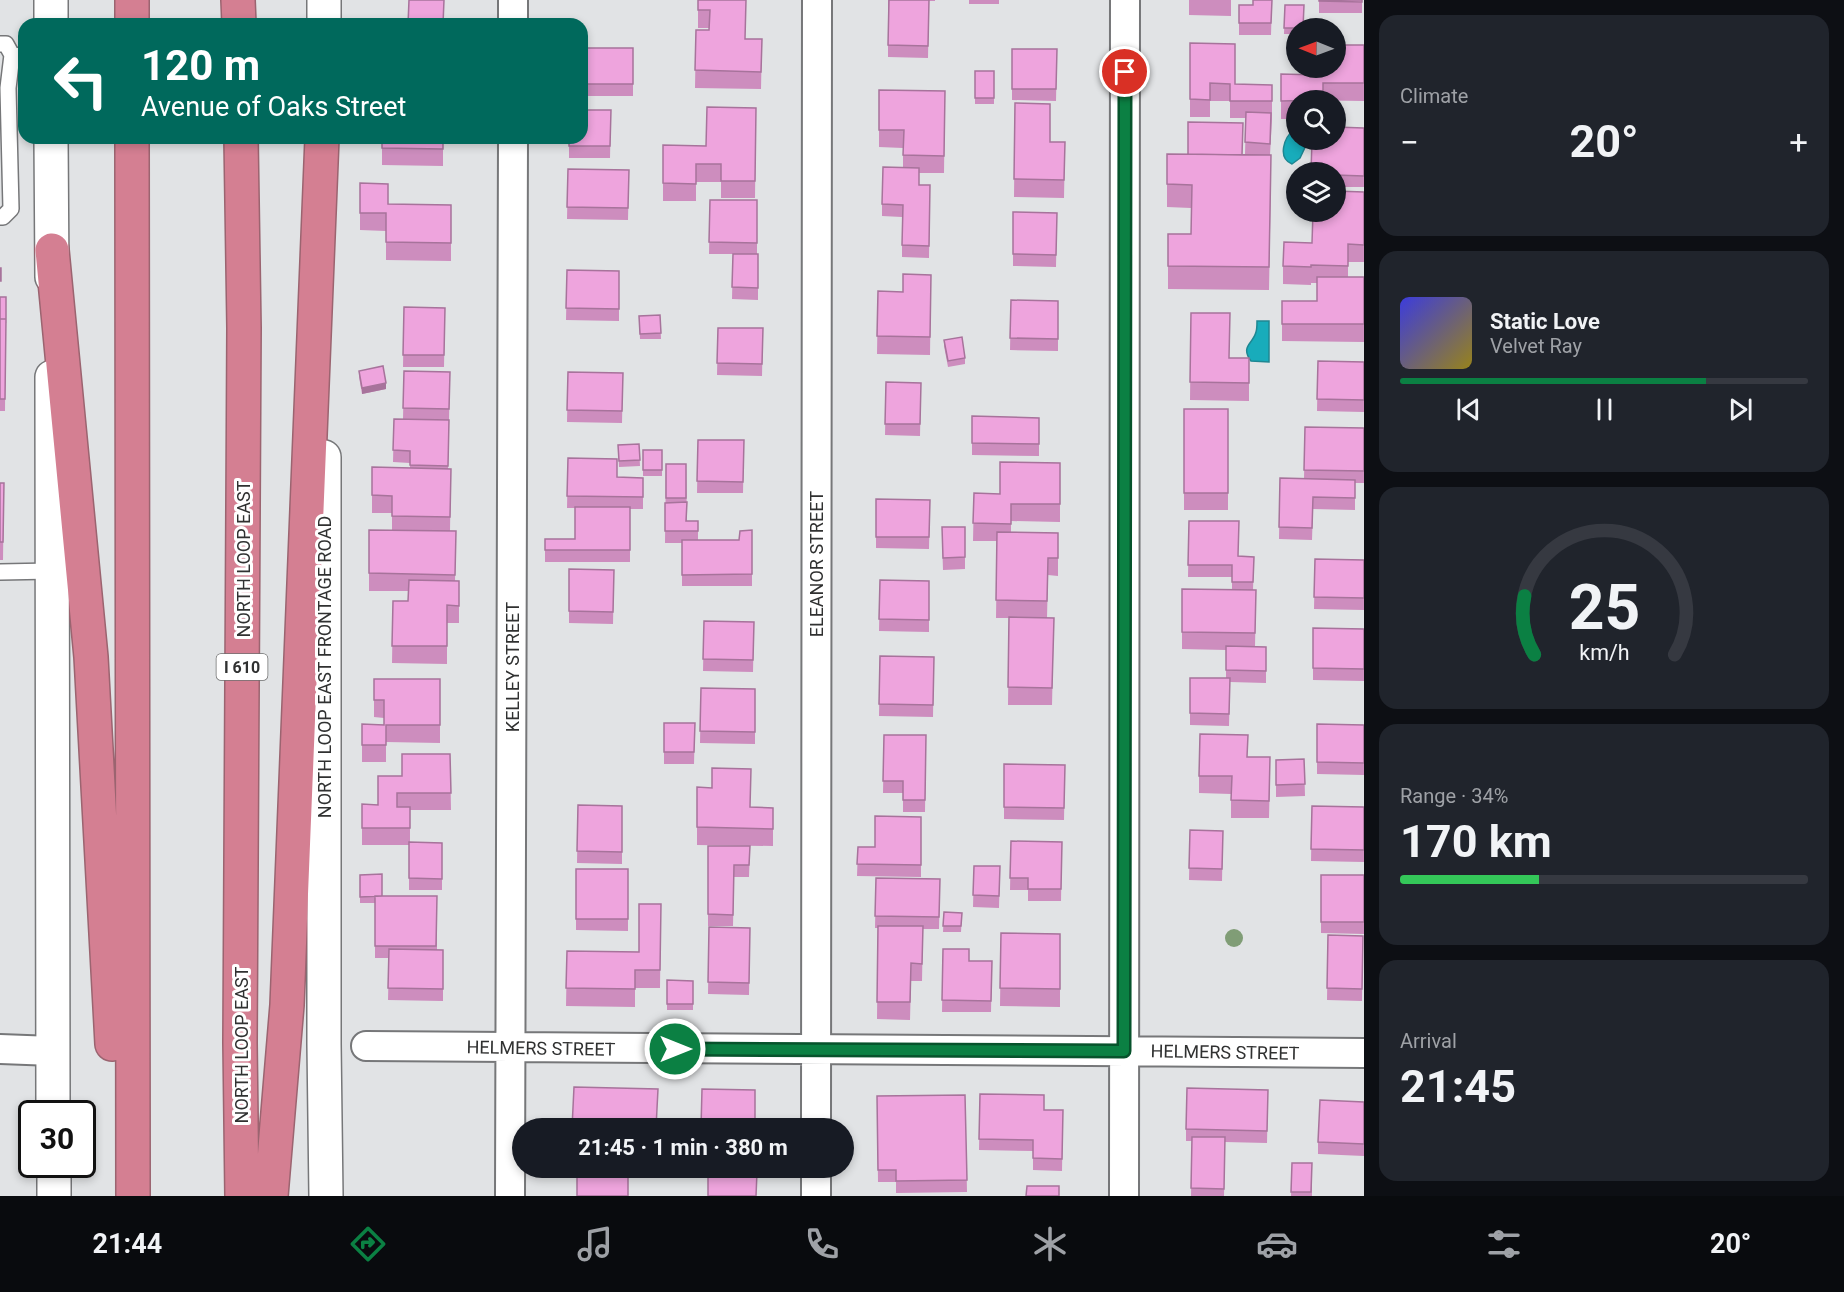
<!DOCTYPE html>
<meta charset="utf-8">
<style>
body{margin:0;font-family:Roboto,sans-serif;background:#20242c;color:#f1f3f6;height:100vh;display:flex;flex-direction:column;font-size:22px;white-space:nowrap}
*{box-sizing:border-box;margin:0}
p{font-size:20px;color:#9ea1a6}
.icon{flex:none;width:33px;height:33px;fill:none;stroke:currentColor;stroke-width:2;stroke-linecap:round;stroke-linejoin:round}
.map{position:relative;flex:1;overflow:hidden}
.sheet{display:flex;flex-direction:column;gap:15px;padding:15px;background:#0d0f14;width:480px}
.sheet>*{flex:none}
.guide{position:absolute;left:18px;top:18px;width:570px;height:126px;border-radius:18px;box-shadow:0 3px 9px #0003;background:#00695c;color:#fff;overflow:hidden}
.needle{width:39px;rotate:271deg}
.fabs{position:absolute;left:1286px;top:18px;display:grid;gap:12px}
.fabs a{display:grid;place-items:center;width:60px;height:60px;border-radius:50%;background:#171b24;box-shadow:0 3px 9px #0003;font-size:30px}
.speed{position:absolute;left:18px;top:1100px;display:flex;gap:12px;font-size:30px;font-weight:700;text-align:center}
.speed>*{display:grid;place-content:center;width:78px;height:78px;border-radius:50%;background:#171b24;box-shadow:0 3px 9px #0003;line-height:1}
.speed .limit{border:3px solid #111;border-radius:9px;background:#fff;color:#111}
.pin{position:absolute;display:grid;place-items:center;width:51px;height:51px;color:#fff;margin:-26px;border:3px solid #fff;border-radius:50%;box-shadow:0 2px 6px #0007}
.me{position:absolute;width:66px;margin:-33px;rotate:90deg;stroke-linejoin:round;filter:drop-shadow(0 0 4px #0008)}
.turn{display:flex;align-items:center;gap:21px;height:126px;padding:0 24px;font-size:27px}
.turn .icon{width:78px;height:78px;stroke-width:2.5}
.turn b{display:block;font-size:42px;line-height:51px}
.big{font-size:45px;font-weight:700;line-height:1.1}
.sheet .card{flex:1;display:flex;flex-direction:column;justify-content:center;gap:9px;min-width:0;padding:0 21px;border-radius:18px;background:#20242c}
.sheet .dial{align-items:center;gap:0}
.dial svg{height:156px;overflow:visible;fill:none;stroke:#363941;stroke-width:7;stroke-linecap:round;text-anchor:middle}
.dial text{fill:#f1f3f6;stroke:none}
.song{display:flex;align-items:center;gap:18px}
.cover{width:72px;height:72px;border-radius:9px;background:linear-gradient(135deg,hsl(240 70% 55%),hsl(50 70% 35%))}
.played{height:6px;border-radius:3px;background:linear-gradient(90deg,#0b8043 75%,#363941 75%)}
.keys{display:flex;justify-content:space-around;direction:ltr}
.heat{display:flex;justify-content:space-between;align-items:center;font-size:33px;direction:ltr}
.charge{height:9px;border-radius:4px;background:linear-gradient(90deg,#34c759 34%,#363941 0)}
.trip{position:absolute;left:512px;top:1118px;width:342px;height:60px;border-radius:30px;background:#171b24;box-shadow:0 3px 9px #0003;font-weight:700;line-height:60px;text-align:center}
.dock{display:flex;height:96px;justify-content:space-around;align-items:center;background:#090b0e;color:#9ea1a6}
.dock .icon{width:42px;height:42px}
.dock .on{color:#0b8043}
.dock b{font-size:27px;color:#f1f3f6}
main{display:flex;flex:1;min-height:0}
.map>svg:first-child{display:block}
.water{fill:#18acbb;stroke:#1f8792;stroke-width:1.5}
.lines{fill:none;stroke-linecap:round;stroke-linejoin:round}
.service-casing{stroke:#767779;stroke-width:18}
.minor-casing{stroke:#767779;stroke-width:32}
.secondary-casing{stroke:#767779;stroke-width:36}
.motorway-casing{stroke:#9b6470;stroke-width:36}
.service{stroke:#fff;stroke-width:15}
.minor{stroke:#fff;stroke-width:28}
.secondary{stroke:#fff;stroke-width:33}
.motorway{stroke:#d47f92;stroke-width:33}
.tree{fill:#809d76}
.wall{fill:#cd8dbe}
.shaded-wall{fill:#a7739b}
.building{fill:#eea4dd;stroke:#a7739b;stroke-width:1.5}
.route-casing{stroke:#07532c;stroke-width:15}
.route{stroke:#0b8043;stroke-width:10}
.labels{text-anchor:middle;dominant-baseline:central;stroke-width:6;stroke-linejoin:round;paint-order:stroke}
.shield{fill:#fff;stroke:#6e6f6f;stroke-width:1.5}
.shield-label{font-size:16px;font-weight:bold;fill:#303131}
.street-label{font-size:18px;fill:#303131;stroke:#fff}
</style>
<main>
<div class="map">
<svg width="1364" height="1196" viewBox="0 0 1364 1196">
<rect width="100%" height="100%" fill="#e1e3e5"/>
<path class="water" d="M1294,130H1296V140H1308V141L1300,158L1292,164C1277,158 1284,137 1294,130Z
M1257,321H1269V362L1251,361C1240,346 1253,344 1256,332C1257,329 1257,325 1257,321Z"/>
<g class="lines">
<defs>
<path id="service" d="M0,44H6L12,55L24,56
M0,217H3L11,209L8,88L12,55
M0,572L52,571"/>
<path id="minor" d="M513,24V0
M366,1046L1364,1053
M0,1049L53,1051
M816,1128L817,0
M816,1167V1196
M510,1196L513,138
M1124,1196L1125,0"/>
<path id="secondary" d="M51,24V0
M324,24V0
M51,138L52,277
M52,377L53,1113
M324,457V1044L326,1196
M54,1164V1196"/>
<path id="motorway" d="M238,0L239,24
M132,24V0
M132,138L133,1196
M241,138L244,328L240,1043L242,1196
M52,250L91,657L112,1044
M271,1196L287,1005L322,138"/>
</defs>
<use href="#service" class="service-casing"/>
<use href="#minor" class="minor-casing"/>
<use href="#secondary" class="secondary-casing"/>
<use href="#motorway" class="motorway-casing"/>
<use href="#service" class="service"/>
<use href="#minor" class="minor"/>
<use href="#secondary" class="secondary"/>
<use href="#motorway" class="motorway"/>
</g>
<circle class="tree" cx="1234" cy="938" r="9"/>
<path class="wall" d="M698,0L746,39H762L761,89L695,88L696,30H709V28H698Z
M888,0H935V1H929L928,58L888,57Z
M969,0H999V4H969Z
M1189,0H1231V16L1189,15Z
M1272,0L1271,35H1239V5H1253Z
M1319,0H1362V13H1319Z
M1285,5L1304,28H1296V34H1284Z
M1190,43L1235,84L1272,85V119L1270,155L1271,178L1269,290L1168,289V234H1191V208L1167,207V154H1245L1246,118H1230V101H1210V117H1190Z
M1364,45V101L1296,100V119H1281V74L1319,75Z
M582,48H633V96H582Z
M1012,49H1057L1056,101L1012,100Z
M975,71H994V104H975Z
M879,90L945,91L944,173H919V185H930L929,258L902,257V217L882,216V204L903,168V148L879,147Z
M1015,103L1050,142H1065L1064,198L1014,197Z
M756,108L755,198H721V182H696V201H663V145L706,146Z
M611,110L610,158H569V138Z
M1364,128V187H1335V172Z
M382,138H443V166L382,165Z
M568,169L629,170L628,220L567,219Z
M360,183L388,204L451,205V261L386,260V231L360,230Z
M1364,192V262H1348V277H1364V342L1282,341V301H1317V283H1311V285L1283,284V266L1312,243Z
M710,200H757V254H758V300L732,299L733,254H709Z
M1013,212L1057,213L1056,267L1013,266Z
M567,270L619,271V321L566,320Z
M931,275L930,355L877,354L878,291L903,292Z
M0,297H6L5,411H0Z
M1011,300L1058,301V351L1010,350Z
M404,307L445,308L444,367H403Z
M1191,313L1230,358H1249V401L1190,400Z
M660,315L661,339H640L639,316Z
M718,328H763L762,376L717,375Z
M944,340L965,358V364L948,367L944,346Z
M1318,361L1364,362V412L1317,411Z
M359,371L386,389L362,394L359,377Z
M404,371L450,372L448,469H451L450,531H456L455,581L459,599V623H447V664L392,663L393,601H408V591H369V530H392V513H372V467L410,468V463L393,462L394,419H403Z
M568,372L623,373L622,423L567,422Z
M886,382L921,383L920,436L885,435Z
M1184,409H1228V510H1184Z
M972,416L1039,418V456L972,455Z
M1305,427L1364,428V483H1355V510L1313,509L1312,540L1279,539L1280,478L1304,479Z
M698,440H744L743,493H697Z
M639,444L640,466L619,467L618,445Z
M643,450H662V476H643Z
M568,458L617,477L643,478V509H630V562H545V539H575V508H567Z
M1060,463V522L1011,521V532L1058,533V576L1048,575L1047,618H1054L1052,705H1008L1009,618H996L997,541H973L974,493L1000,494Z
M666,464H686L687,521H698V540H739L752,530V586H682V543H665Z
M0,483H4L3,560H0Z
M876,499L930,500L929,549L876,548Z
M1189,521L1238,556L1254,557L1253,590H1256L1255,647H1266V683L1230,682L1229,726L1190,725V678H1226V650L1182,649V589H1232V577H1188Z
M965,527V569L943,570L942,539Z
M1315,559L1364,560V610L1314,609Z
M569,569L614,570L613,624L569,623Z
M880,580L929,581V632L879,631Z
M704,621L754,622L753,672L703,671Z
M1313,628L1364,629V681L1313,680Z
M880,656L934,657L933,717L879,716Z
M374,679H440V743L386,742V762H362V724L384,725V718L374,717Z
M701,688L755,689V744L700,743Z
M664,723H695L694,764H664Z
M1317,724L1364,725V775L1317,774Z
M884,735H926L925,812H903V793H883Z
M450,754L451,810H410V842L442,843V890H409V845H362V804L378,805L402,776Z
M1248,757L1270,775L1269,818H1231V794L1199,793V776Z
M1304,759L1305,796L1276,797V760Z
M1004,764L1065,765L1064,820L1004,819Z
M697,787L751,807L773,808V846L697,845Z
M578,805L622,806V864L577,863Z
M1312,806L1364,807V862L1311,861Z
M921,817V877L857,876L858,847H875Z
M1190,830L1223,831L1222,881L1189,880Z
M1011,841L1062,842L1061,901H1028V890H1010Z
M708,846H750L749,877H734L733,926H708Z
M974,866H1000L999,908L973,907Z
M576,869H628V931L576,930Z
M360,875L382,896H437V950H443V1001L388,1000L389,958H375V903H360Z
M1321,875H1364V934L1321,933Z
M876,878L940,879L939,929H923L922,981H911L910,1020L877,1019L878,928H875Z
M661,904L660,988H635V1007L566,1006L567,951L639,952Z
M944,912L962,913L961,932H943Z
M709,927L750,928L749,995L708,994Z
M1001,933L1060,934V1007L1000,1006Z
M1328,935L1363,936L1362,1001L1327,1000Z
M943,949L969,961H992L991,1012H942Z
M667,980L693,981V1010H667Z
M1268,1090L1267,1143L1225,1142L1224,1196H1191L1192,1141H1186V1129Z
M980,1094L1044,1110H1063L1062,1171L1033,1170V1151L979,1150Z
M965,1095L967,1192L896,1193V1182H878L877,1096Z
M1364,1102V1156L1318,1154V1142Z
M1292,1163H1312V1196H1291Z"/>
<path class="shaded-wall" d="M386,383V389L362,394V388Z"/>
<path class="building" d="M409,0H444L443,24H408Z
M698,0H746L745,39H762L761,72L695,70L696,30H709L710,10H698Z
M889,0H929L928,46L888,45Z
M1253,0H1272L1271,23H1239V5H1253Z
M1319,0H1362V2L1319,1Z
M1285,5H1304L1303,28H1284Z
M1190,43L1235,44V84L1272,85V101H1230V84L1210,83V100L1190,99Z
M1335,45H1364V83H1323V100L1281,101V74L1319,75V68H1335Z
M582,48H633V84H582Z
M1012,49H1057L1056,89H1012Z
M975,71H994V98H975Z
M879,90L945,91L944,156L903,155L904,130H879Z
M1015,103L1050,104V142H1065L1064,180L1014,179Z
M707,107L756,108L755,181H721V164H696V184L663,183V145L706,146Z
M582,110H611L610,146H569V138H582Z
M1246,112L1271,113L1270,144L1245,142Z
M1188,122L1243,123L1242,155L1188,154Z
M1335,127L1364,128V176L1335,175V172H1311L1312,140H1335Z
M382,138H443V149L382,148Z
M1167,154L1271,155L1269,267L1168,266V234H1191L1192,185L1167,184Z
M883,167L919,168V185H930L929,246L902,245L903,205L882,204Z
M568,169L629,170L628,208L567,207Z
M360,183L388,184V204L451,205V243L386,242V213H360Z
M1335,191L1364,192V245L1348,244V266L1311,265V267L1283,266L1284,242L1312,243L1313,212H1335Z
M710,200H757V243L709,242Z
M1013,212L1057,213L1056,255L1013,254Z
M733,254H758V288L732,287Z
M0,268H1V281H0Z
M567,270L619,271V309L566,308Z
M903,274L931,275L930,337L877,336L878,291L903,292Z
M1317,277H1364V324H1282V301H1317Z
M0,297H6V323V319H0Z
M1011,300L1058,301V339L1010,338Z
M404,307L445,308L444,355H403Z
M1191,313H1230L1229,358H1249V383L1190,382Z
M660,315L661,333L640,334L639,316Z
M0,319H6L5,399H0Z
M718,328H763L762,364L717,363Z
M962,337L965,358L948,361L944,340Z
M1318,361L1364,362V400L1317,399Z
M383,366L386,383L362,388L359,371Z
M404,371L450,372L449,409L403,408Z
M568,372L623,373L622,411L567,410Z
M886,382L921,383L920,424H885Z
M1184,409H1228V493H1184Z
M972,416L1039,418V444L972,443Z
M394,419L449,420L448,466L410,465V451L393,450Z
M1305,427L1364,428V471L1304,470Z
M698,440H744L743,482L697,481Z
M639,444L640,460L619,461L618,445Z
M643,450H662V470H643Z
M568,458L617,459V477L643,478V497L567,496Z
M1000,462L1060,463V504H1011V524L973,523L974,493L1000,494Z
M666,464H686V498H666Z
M372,467L451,469L450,517L392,516V496L372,495Z
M1280,478L1355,480V498L1313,497L1312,528L1279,527Z
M0,483H4L3,542H0Z
M876,499L930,500L929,537H876Z
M687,502L686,521H698V531H665V503Z
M575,507H630V550H545V539H575Z
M1189,521H1239L1238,556L1254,557L1253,582H1232V565H1188Z
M942,527H965V557L943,558Z
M369,530L456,531L455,575L369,573Z
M752,530V574L682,575V540H739L740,531Z
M997,532L1058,533V558H1048L1047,601L996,600Z
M1315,559L1364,560V598L1314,597Z
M569,569L614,570L613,612L569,611Z
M409,580L459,581V606L447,605V646H392L393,601H408Z
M880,580L929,581V620L879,619Z
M1182,589L1256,590L1255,633L1182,632Z
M1009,617L1054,618L1052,688L1008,687Z
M704,621L754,622L753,660L703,659Z
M1313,628L1364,629V669L1313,668Z
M1226,646L1266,647V671L1226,670Z
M880,656L934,657L933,705L879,704Z
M1190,678H1230L1229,714L1190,713Z
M374,679H440V725H386V745H362V724L384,725V700H374Z
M701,688L755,689V732L700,731Z
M664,723H695L694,752H664Z
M1317,724L1364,725V763L1317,762Z
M1200,734L1248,735L1247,757H1270L1269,801L1231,800L1232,776H1199Z
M884,735H926L925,800H903V781H883Z
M402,754H450L451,793H397V807H410V828H362V804L378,805V776H402Z
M1304,759L1305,784L1276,785V760Z
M1004,764L1065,765L1064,808L1004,807Z
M712,768L751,769L750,807L773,808V829L697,827V787L712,788Z
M578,805L622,806V852L577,851Z
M1312,806L1364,807V850L1311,849Z
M875,816L921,817V865L857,864L858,847H875Z
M1190,830L1223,831L1222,869L1189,868Z
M1011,841L1062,842L1061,889H1028V878H1010Z
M409,842L442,843V879L409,878Z
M708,846H750L749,865H734L733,915L708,914Z
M974,866H1000L999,896L973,895Z
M576,869H628V919H576Z
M382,874V896L360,897V875Z
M1321,875H1364V922H1321Z
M876,878L940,879L939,917L875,916Z
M375,896H437L436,946H375Z
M639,904H661L660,970H635V989L566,988L567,951L639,952Z
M944,912L962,913L961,926H943Z
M878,926H923L922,964L911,963L910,1002H877Z
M709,927L750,928L749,983L708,982Z
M1001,933L1060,934V989L1000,988Z
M1328,935L1363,936L1362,989L1327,988Z
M389,949L443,950V989L388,988Z
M943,949H969V961H992L991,1001L942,1000Z
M667,980L693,981V1004H667Z
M574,1087L658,1089L656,1128H572Z
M1187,1088L1268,1090L1267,1131L1186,1129Z
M702,1089L755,1090V1128H701Z
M980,1094L1044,1095V1110H1063L1062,1159L1033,1158V1140L979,1139Z
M965,1095L967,1180L896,1181V1170H878L877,1096Z
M1320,1100L1364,1102V1144L1318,1142Z
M1192,1137H1225L1224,1189L1191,1188Z
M1292,1163H1312L1311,1192H1291Z
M708,1171L757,1172L756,1196H708Z
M628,1176V1196H577V1177Z
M1027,1186H1059V1196H1026Z"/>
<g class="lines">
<defs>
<path id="route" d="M675,1049L1124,1051L1125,72"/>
</defs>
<use href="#route" class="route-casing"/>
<use href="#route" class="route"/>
</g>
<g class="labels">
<rect class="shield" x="216.5" y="654" width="51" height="26" rx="4.5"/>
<g class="shield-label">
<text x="242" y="667">I 610</text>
</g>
<g class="street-label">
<text transform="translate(243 559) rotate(-90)">NORTH LOOP EAST</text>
<text transform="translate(816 564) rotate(-90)">ELEANOR STREET</text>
<text transform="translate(324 667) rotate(-90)">NORTH LOOP EAST FRONTAGE ROAD</text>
<text transform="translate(512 667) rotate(-90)">KELLEY STREET</text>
<text transform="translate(241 1045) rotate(-90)">NORTH LOOP EAST</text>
<text transform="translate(541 1048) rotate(1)">HELMERS STREET</text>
<text transform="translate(1225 1052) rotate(1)">HELMERS STREET</text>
</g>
</g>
</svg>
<div class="fabs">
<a><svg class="needle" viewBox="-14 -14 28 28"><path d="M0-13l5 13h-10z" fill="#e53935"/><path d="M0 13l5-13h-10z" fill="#9ea1a6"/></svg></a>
<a><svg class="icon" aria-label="search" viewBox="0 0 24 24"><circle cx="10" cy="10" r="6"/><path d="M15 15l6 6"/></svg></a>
<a><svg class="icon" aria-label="layers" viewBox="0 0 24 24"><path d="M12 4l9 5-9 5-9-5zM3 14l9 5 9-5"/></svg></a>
</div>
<div class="speed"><div class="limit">30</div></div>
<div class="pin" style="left:1125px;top:72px;background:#d93025"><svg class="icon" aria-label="arrive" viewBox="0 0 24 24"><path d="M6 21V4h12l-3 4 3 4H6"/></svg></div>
<svg class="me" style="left:675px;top:1049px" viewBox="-20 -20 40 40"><circle r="17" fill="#0b8043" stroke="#fff" stroke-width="3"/><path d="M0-11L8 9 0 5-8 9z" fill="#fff"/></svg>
<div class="trip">21:45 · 1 min · 380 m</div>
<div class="guide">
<div class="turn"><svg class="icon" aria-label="left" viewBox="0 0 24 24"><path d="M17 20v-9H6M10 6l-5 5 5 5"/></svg><div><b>120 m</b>Avenue of Oaks Street</div></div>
</div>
</div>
<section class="sheet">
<div class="card"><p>Climate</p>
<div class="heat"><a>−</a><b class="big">20°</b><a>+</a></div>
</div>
<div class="card">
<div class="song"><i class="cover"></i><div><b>Static Love</b><p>Velvet Ray</p></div></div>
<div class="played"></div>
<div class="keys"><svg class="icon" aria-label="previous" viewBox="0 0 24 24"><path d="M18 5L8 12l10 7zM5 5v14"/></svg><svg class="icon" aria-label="pause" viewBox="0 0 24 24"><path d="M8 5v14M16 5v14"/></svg><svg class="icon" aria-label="next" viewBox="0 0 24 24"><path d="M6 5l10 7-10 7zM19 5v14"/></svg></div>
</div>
<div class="card dial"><svg viewBox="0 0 100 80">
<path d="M14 69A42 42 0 1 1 86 69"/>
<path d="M14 69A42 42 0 0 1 9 39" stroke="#0b8043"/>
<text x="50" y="56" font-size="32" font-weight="700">25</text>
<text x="50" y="72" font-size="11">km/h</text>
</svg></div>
<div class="card"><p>Range · 34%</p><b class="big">170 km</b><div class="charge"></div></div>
<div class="card"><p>Arrival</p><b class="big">21:45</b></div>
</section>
</main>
<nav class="dock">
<b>21:44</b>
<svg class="icon on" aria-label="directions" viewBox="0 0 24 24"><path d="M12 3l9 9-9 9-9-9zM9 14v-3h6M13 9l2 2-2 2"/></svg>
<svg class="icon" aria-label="music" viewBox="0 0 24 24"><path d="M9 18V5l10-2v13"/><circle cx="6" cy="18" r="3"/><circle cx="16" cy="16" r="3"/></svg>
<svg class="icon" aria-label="phone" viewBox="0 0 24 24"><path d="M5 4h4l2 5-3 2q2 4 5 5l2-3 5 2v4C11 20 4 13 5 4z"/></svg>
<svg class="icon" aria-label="climate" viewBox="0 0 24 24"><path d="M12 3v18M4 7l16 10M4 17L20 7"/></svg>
<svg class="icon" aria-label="car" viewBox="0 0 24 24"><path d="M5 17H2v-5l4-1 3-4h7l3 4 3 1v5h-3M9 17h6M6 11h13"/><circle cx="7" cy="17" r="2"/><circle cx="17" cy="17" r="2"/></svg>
<svg class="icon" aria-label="filters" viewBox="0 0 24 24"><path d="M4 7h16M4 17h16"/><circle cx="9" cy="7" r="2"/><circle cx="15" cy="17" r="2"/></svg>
<b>20°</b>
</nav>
